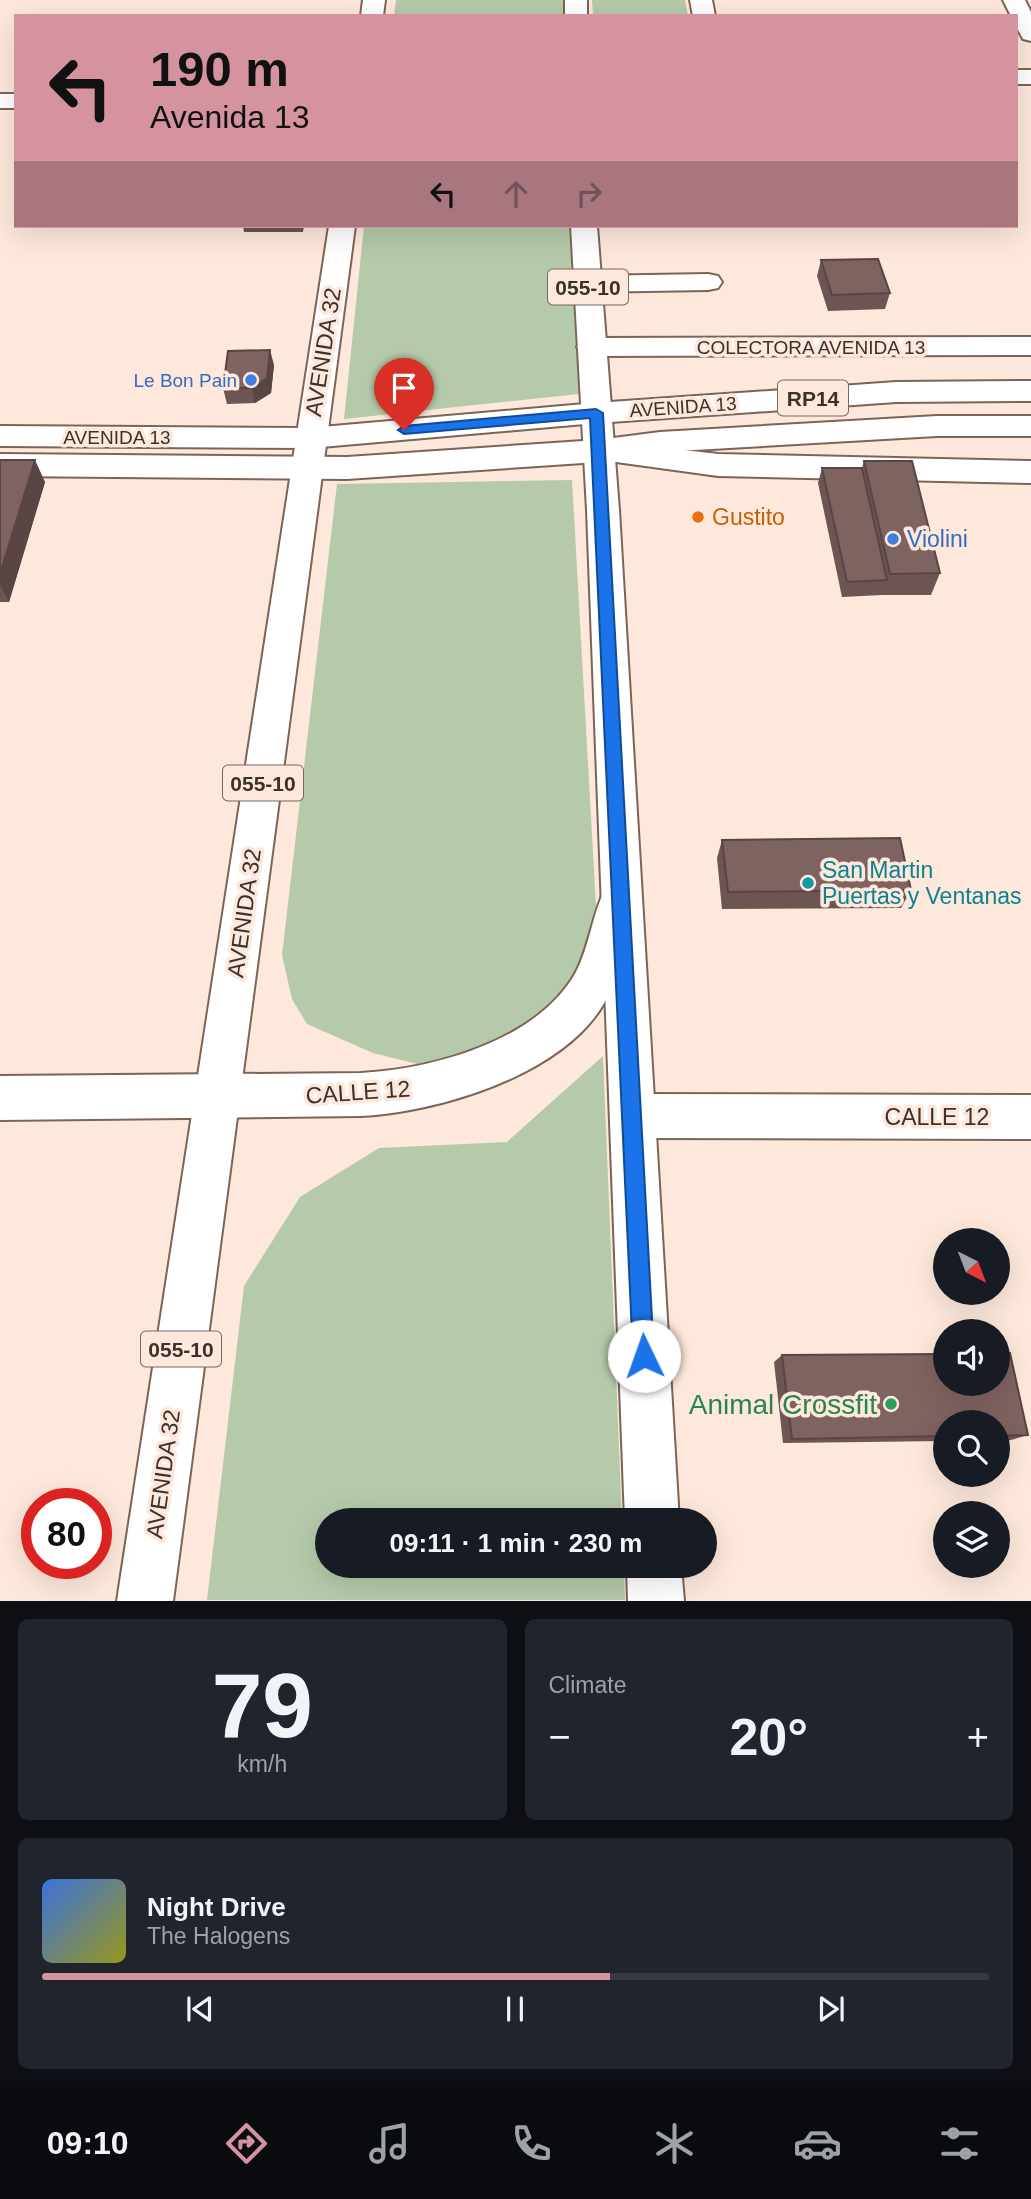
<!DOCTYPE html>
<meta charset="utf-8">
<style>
body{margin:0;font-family:Helvetica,sans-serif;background:#20242c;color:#f1f3f6;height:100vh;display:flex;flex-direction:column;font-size:26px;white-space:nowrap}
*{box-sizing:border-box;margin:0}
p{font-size:23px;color:#9ea1a6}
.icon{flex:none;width:38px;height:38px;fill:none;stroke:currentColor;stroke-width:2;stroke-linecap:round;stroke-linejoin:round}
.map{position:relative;height:1601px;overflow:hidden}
.sheet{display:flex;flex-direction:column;gap:18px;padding:18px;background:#0d0f14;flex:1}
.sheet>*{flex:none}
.banner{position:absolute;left:14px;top:14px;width:1004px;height:214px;border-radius:0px;box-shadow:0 7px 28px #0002;background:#d4939f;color:#111;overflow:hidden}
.needle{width:46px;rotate:138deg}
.tools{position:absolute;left:933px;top:1228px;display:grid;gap:14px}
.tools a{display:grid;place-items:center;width:77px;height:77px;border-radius:50%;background:#171b24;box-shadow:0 7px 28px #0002;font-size:35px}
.speed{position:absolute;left:21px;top:1488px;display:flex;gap:14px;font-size:35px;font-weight:700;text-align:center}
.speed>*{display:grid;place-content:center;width:91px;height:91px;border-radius:50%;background:#171b24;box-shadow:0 7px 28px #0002;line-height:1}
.speed .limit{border:10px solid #d22;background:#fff;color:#111}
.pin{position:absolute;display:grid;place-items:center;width:60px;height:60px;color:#fff;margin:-72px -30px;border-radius:50% 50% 50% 0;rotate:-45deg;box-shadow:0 0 7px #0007}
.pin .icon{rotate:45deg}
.me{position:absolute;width:77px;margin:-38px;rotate:357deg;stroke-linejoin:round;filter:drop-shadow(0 0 5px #0008)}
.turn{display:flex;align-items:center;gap:24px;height:147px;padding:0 21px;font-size:32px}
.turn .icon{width:91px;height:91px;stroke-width:2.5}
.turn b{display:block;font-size:49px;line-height:60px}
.lanes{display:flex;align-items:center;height:66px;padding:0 21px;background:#0003;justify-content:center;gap:35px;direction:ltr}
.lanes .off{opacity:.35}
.big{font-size:52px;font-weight:600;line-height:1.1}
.sheet .tile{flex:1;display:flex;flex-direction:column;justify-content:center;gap:10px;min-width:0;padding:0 24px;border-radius:10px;background:#20242c}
.sheet .dial{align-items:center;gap:0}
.dial b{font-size:91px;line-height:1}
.song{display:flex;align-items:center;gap:21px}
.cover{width:84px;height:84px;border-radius:10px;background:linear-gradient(135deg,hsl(220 70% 55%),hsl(60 70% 35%))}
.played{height:7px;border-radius:4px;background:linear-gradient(90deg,#d4939f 60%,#363941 60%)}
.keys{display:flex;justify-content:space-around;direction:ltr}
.heat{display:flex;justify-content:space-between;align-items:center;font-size:38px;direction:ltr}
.sheet .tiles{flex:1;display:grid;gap:18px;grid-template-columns:1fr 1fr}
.tile:last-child{grid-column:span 2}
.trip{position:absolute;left:315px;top:1508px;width:402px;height:70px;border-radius:35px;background:#171b24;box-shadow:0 7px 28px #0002;font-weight:600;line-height:70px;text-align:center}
.menu{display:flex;height:112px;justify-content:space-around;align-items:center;background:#090b0e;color:#9ea1a6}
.menu .icon{width:49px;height:49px}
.menu .selected{color:#d4939f}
.menu b{font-size:32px;color:#f1f3f6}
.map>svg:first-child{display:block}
.green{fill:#b4caa9}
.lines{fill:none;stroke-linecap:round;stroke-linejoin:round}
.minor-casing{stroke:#7c6557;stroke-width:4}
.major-casing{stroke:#7c6557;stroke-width:4}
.highway-casing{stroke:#7c6557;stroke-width:4}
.minor{fill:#fff;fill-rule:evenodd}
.major{fill:#fff;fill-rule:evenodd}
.highway{fill:#fff;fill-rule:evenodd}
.wall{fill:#6d5553}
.shaded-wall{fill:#594544}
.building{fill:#7f6361;stroke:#594544;stroke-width:2}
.route{fill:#1a73e8;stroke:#114b97;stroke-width:2}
.shop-dot{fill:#3f7fe0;stroke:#fde8db;stroke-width:2.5}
.food-dot{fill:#e8710a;stroke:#fde8db;stroke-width:2.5}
.culture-dot{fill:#0f9aa8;stroke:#fde8db;stroke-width:2.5}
.leisure-dot{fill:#2e9e5b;stroke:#fde8db;stroke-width:2.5}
.labels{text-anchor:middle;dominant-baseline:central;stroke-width:7;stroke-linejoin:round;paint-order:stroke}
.far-street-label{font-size:19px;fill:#3c322c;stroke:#fde8db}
.far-shop-label{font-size:19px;fill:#366cbe;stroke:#fde8db;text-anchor:end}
.shield{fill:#fde8db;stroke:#766960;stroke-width:2}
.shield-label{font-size:21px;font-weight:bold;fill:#3c322c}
.street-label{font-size:23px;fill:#3c322c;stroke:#fde8db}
.food-label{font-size:23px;fill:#c56008;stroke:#fde8db;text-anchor:start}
.shop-label{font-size:23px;fill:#366cbe;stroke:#fde8db;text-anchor:start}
.culture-label{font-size:23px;fill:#0d838f;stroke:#fde8db;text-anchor:start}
.near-leisure-label{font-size:28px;fill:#27864d;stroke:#fde8db;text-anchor:end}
</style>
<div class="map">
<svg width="1031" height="1601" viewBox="0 0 1031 1601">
<rect width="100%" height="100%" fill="#fde8db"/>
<path class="green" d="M396,0H566V16H394Z
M592,0H685L688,16H593Z
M364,226H569L579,394L344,419Z
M572,480L599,959L533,1022L477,1057L417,1064L373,1053L307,1024L292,999L282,955L337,484Z
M603,1056L622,1521H327V1566H624L625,1600H207L244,1286L300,1197L379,1148L507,1142Z"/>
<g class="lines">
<defs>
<path id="minor" d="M690,0H712L715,16H693Z
M1003,0H1025L1031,12V41L1023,39L1017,28V16H1011Z
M1017,70H1031V84H1017Z
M0,94H16V108H0Z
M708,274L718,276L722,282L718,288L708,290L587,292L577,290L573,284L577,278L587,276Z
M1031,337V355L592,356L582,353L577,347L582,341L592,338Z
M598,440L718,454L1031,461V483L718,476L587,458L582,451L587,444Z
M618,886L632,891L638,904C630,938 621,974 603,1005C560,1076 438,1112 361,1116L0,1120V1076L361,1073C433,1069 538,1041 576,972C589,947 592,917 604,891Z
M633,1094L1031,1095V1139L633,1138L617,1132L610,1116L617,1100Z"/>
<path id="major" d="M1031,381V401L896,402L596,423L310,448L0,446V426L310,428L596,403L896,382Z
M937,416H1031V436H937L660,452L598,462L347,479L0,476V454L347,457L598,440L660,432Z"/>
<path id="highway" d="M363,0H385L383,16H361Z
M565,0H587V16H565Z
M329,226H355L173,1601H117Z
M571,226H597L619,510L679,1521H625L587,510Z
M627,1566H681L684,1601H628Z"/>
</defs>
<use href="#minor" class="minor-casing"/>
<use href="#major" class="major-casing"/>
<use href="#highway" class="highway-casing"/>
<use href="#minor" class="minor"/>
<use href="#major" class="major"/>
<use href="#highway" class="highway"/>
</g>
<path class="wall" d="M243,226H304L303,232H244Z
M821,260L890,293L885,309L828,311L817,276Z
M274,365L271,393L255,403L227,404L223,388Z
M0,460L45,482L9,602H0Z
M864,461L940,573L931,595H882L842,597L818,483L822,468H862Z
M722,840L911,890L901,908L722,909L717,858Z
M998,1353H1010L1028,1435L1011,1440H998V1423H945V1441L783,1443L774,1362L782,1355L945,1354V1384H998Z"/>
<path class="shaded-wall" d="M270,350L274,365L271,393L255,403L252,388Z
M35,460L45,482L9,602L0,585V574Z"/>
<path class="building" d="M878,259L890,293L832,295L821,260Z
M270,350L267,378L252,388H223L228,351Z
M0,460H35L0,574Z
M864,461H912L940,573L890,574Z
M822,468H862L887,580L847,582Z
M900,838L911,890L728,892L722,840Z
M998,1353H1010L1028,1435L998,1436V1423H945V1436L792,1439L782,1355L945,1354V1384H998Z"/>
<path class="route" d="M596,409L603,413L654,1356L651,1364L644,1367L636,1364L633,1356L590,418L404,434L398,430L404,426Z"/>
<g class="shop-dot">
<circle cx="251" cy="380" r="7"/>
<circle cx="893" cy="539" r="7"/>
</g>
<circle class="food-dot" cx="698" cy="517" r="7"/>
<circle class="culture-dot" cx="808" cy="883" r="7"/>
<circle class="leisure-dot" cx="891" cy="1404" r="7"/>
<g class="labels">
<g class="far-street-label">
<text x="811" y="347">COLECTORA AVENIDA 13</text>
<text transform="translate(683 407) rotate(-4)">AVENIDA 13</text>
<text x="117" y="437">AVENIDA 13</text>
</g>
<g class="far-shop-label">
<text x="237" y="380">Le Bon Pain</text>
</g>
<g class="shield">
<rect x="548" y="269.5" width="80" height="35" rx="5"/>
<rect x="778" y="380.5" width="70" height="35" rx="5"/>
<rect x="223" y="765.5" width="80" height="35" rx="5"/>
<rect x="141" y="1331.5" width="80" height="35" rx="5"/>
</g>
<g class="shield-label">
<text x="588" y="287">055-10</text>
<text x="813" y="398">RP14</text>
<text x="263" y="783">055-10</text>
<text x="181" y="1349">055-10</text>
</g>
<g class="street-label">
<text transform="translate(323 352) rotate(-81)">AVENIDA 32</text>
<text transform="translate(244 913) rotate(-82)">AVENIDA 32</text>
<text transform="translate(358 1092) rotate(-4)">CALLE 12</text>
<text x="937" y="1117">CALLE 12</text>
<text transform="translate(163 1474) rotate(-82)">AVENIDA 32</text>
</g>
<g class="food-label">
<text x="712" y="517">Gustito</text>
</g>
<g class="shop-label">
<text x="907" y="539">Violini</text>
</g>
<g class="culture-label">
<text x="822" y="870">San Martin<tspan x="822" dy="26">Puertas y Ventanas</tspan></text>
</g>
<g class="near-leisure-label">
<text x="877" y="1404">Animal Crossfit</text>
</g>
</g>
</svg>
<div class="tools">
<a><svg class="needle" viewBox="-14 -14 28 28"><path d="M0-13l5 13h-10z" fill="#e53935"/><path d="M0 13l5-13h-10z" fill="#9ea1a6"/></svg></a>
<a><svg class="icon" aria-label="sound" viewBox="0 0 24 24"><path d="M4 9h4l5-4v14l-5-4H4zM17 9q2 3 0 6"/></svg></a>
<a><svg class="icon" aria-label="search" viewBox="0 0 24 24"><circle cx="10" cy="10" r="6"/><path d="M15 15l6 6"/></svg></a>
<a><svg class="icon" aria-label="layers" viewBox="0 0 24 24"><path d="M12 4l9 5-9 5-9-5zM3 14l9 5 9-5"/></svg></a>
</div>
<div class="speed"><div class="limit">80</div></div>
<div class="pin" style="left:404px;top:430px;background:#d93025"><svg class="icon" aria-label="arrive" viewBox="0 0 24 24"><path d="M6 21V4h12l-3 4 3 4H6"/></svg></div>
<svg class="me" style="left:644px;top:1356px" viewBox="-20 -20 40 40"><circle r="19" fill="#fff"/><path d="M0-13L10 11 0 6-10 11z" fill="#1a73e8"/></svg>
<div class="trip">09:11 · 1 min · 230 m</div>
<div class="banner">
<div class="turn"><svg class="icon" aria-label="left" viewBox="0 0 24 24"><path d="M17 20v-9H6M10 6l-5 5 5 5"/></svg><div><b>190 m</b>Avenida 13</div></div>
<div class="lanes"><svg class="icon" aria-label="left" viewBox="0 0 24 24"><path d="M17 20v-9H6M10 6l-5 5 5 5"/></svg><svg class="icon off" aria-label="ahead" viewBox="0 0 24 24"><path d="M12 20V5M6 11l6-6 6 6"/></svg><svg class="icon off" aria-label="right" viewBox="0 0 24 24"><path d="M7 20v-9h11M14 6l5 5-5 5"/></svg></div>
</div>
</div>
<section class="sheet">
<div class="tiles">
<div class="tile dial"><b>79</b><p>km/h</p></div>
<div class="tile"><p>Climate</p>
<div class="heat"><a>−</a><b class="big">20°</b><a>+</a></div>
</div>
<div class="tile">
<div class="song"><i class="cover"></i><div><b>Night Drive</b><p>The Halogens</p></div></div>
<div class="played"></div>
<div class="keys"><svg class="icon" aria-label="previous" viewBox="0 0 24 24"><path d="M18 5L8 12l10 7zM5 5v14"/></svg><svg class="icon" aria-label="pause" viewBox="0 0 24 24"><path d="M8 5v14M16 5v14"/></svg><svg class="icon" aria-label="next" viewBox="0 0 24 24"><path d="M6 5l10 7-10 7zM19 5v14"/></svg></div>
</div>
</div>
</section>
<nav class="menu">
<b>09:10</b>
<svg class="icon selected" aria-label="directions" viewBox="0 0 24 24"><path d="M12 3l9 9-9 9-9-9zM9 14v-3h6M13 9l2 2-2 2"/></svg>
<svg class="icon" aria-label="music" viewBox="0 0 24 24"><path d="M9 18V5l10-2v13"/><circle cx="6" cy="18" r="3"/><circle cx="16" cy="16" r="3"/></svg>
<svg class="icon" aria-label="phone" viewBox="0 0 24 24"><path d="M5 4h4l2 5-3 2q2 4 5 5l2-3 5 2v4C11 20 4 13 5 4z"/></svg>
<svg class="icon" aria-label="climate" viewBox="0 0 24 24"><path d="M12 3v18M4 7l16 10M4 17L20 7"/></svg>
<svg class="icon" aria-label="car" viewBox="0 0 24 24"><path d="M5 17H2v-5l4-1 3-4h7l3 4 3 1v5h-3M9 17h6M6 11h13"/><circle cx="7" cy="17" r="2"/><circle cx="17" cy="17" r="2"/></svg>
<svg class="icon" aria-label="filters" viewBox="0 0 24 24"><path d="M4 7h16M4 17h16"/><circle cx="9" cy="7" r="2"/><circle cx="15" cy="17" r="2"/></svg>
</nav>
